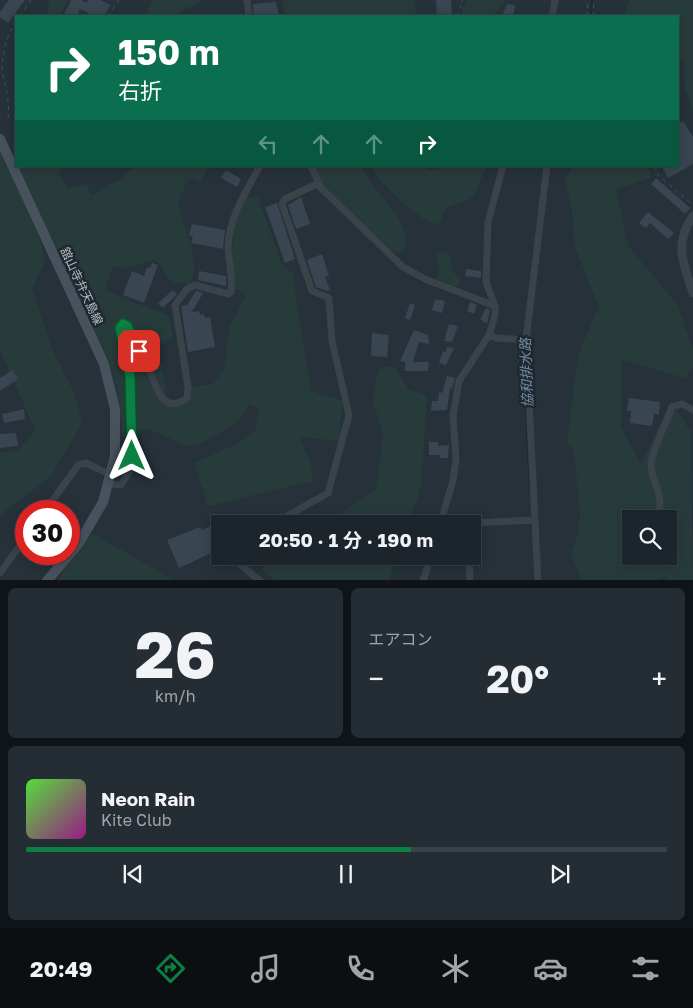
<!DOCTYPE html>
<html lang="ja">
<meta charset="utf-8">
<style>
body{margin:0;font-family:"Golos Text","Noto Sans JP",sans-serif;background:#252d34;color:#f1f3f6;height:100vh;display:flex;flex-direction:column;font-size:19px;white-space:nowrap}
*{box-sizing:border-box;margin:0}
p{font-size:16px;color:#a0a5a9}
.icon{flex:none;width:28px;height:28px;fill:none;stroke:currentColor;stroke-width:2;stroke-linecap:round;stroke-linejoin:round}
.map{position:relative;height:580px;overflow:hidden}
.panel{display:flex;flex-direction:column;gap:8px;padding:8px;background:#0f1418;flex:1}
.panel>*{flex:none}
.hud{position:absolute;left:15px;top:15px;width:664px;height:152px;border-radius:0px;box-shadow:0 2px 12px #0003,0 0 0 1px #3a4248;background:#0b6e4f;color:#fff;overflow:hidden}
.tools{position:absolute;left:622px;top:510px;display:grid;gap:10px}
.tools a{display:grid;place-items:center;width:55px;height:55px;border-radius:0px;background:#1c252c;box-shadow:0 2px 12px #0003,0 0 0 1px #3a4248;font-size:25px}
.speed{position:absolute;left:15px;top:500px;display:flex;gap:10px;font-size:25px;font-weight:700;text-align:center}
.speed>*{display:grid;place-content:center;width:65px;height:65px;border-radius:50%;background:#1c252c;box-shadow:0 2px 12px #0003,0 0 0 1px #3a4248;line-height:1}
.speed .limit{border:8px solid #d22;background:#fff;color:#111}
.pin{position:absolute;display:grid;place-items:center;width:42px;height:42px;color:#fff;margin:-21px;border-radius:10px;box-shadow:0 2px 8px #0006}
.me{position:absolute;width:55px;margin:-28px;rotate:0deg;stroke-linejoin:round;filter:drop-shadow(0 0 4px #0008)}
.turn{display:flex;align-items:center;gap:18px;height:105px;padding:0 20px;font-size:22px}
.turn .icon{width:65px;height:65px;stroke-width:2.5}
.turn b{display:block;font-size:35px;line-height:42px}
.lanes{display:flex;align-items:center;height:48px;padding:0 20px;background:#0003;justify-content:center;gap:25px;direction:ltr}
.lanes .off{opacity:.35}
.big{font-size:38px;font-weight:700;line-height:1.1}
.panel .widget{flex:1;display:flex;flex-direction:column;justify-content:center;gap:8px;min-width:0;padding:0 18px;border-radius:8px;background:#252d34}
.panel .dial{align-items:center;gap:0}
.dial b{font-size:65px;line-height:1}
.song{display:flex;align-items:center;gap:15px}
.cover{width:60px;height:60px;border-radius:8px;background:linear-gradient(135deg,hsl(110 70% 55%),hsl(310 70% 35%))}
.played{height:5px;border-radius:2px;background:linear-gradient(90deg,#0b8043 60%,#3a4248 60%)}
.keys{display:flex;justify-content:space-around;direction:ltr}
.heat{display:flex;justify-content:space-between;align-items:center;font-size:28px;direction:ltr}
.panel .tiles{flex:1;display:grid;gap:8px;grid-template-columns:1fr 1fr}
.widget:last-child{grid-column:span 2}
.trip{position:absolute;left:211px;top:515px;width:270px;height:50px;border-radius:0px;background:#1c252c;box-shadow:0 2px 12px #0003,0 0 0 1px #3a4248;font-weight:700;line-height:50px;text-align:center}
.dock{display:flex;height:80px;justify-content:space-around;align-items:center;background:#0b0f12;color:#a0a5a9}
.dock .icon{width:35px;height:35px}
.dock .current{color:#0b8043}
.dock b{font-size:22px;color:#f1f3f6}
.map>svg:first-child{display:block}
.green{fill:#283b3b;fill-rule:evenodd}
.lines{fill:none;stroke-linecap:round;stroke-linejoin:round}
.stream{stroke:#1b2936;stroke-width:2}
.building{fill:#394550}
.path{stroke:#415352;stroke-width:1;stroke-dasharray:4 4;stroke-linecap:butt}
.minor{stroke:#3a424a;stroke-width:7}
.tertiary{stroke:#3a424a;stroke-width:9}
.secondary{stroke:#48525d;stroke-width:10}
.route-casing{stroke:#07532c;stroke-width:12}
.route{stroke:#0b8043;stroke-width:9}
.labels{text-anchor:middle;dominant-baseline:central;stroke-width:5;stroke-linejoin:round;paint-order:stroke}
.street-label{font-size:12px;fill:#b5bdc6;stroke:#1f272f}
.water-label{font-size:14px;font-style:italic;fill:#738ba0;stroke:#1f272f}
</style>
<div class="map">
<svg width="693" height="581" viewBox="0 0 693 581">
<rect width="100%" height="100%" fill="#26313a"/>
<path class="green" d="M49,0H68L60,16H47Z
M153,0H202L196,5L180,11L178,16H144Z
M283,0H414L417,16H284Z
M466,0H505L494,16H460Z
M631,0H693V112L685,89L683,62L678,61V16H622Z
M0,149L41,242L45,262L32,289L54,353L75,394L82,424L51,476L0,515V452L18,451L35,430L0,349Z
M18,166H67L58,172L68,188L86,184L92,195L121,179L133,166H210L199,183L189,178C186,185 179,196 179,204C181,225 203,262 190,283H172L160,265L154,260L129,268L113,266L105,289L133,302L169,315L173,338L158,346V348L166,391L164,400L181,403L190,387L213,384L224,369L229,328L245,297L242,292L234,289C231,257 230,228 244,197H258L282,265L294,274L295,293L311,391L343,401L339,441L300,437L310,462L313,481L208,506L194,463L234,445L256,430L258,409L250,404C247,408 245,414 241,417C234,425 200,447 190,446C170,444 148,417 130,438H124L122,431L117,389L109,362Z
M313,166H362C371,193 412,217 405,249L401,252L392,251L322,187Z
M371,166H426L431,170H437L440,166H486L474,197L448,207L444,211L441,222L437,224C422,224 376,180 371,166Z
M573,166H648L651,178L616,189L628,246L677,304L693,349V368L685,378L622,360L621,426L641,465L671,401L691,432L693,580H669L665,577L653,581L581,580L571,553L578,533L580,513L574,451L567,443L575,376L581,347L599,307L575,247L571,204L565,179ZM631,519H669V556H631Z
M443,250L451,256L452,270L460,280L457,286H453L437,279L439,267L436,255Z
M387,366L395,367L409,390L427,395L421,487L409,524H326L376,489L383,432L373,402L377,376L381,367Z
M92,533L174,580L56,581Z
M279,556H397L389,580H274L261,569Z"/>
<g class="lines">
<path class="stream" d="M591,16L592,0
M525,392L530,490"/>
</g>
<path class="building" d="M9,0H25L8,23L0,17V12Z
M71,0H81L87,3L88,0H100L111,5L104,16H94L80,9L77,16H63Z
M436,0H451L452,15L437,16Z
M276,2L279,16H254L253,4Z
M507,4L515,5L513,16H502Z
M683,121L693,137V164L668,178L662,166H678V125Z
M226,170L241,179L237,187L221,178Z
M656,178L690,208L685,214L651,184Z
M301,197L310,224L296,229L288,205Z
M277,203L295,259L285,263L265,207Z
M648,212L674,233L668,239L650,223L646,228L639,223Z
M192,224L225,230L223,249L191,243L193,236L189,235Z
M322,254L329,276L325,277L330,290L327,291L316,287L307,260Z
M152,263L158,265L144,303L123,295L132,271L144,276L147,267L150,268Z
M466,269L481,271V278L465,276Z
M199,271L226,276V286L198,280Z
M173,290L177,294L163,308L158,303Z
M196,291L203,293L192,312L199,311L200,315L204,314L205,318L210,317L215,347L188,352L181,306L187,305Z
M435,299L445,301L442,313L432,310Z
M470,302L477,305L474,314L467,311Z
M410,303L415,305L410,320L405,318Z
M486,308L490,310L487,324L480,319Z
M449,324L458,326L452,342L444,341Z
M414,330L428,335L429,344L419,342L413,362H429L428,371H405V362L400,361Z
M372,333L389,335L387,357L371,356Z
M447,347L454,348L446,365L439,363L443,351L446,352Z
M12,370L18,379L0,391V378Z
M447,376L455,378L452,389L450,388L447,410L431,411L432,401H438L439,392L442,393Z
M629,398L660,402L659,414H654L652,426L630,423L631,411H627Z
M24,409L25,419L4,423L2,414Z
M16,433L18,446L0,448V434Z
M429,442H438V446L449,445L448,458H440V455H429Z
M213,525L220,542V549L179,568L167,540L200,527L202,530Z"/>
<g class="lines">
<path class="path" d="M20,16L31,0
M108,16L119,0
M457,16L463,0
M587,16L588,0
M593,16L594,0
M8,118C10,102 6,90 3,75C0,58 7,34 16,21
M655,166L657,174L693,205"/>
<path class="minor" d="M247,0L249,16
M552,16L555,0
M311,166L321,188L403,267L425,279L495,306
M489,335L496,338L526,340
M109,484L121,485L131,469L133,437L129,402L130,375L121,326L125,324L127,326C133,341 143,354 149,369C155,383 162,417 187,398L188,387L175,305L187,289L195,285L228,294L231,292C233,277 229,263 228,249C228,219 246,191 260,166
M45,511L78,465L86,463L111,475
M658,517C665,489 650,483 651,463C652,451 667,421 672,407L682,404L693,410
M273,524L328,493L349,415L332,341L329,298L312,291L282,204L285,199L317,184
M440,524L453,481L456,459L453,416L459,381L489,335L495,316V306L486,282L488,222L503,166
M450,524L535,520
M230,556L260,581
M469,556L470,581
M0,573L26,537
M423,581L431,556
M538,581L526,340L547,166"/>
<path class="tertiary" d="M693,216C673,245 684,264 693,293"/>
<path class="secondary" d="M0,139L104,364L115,409V456L103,502L79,543L47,581"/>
</g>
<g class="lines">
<defs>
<path id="route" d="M132,456L130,375L120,328L123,324L127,326L139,351"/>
</defs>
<use href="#route" class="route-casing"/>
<use href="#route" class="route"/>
</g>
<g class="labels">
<g class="street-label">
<text transform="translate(82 286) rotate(65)">舘山寺弁天島線</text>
</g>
<g class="water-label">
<text transform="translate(526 373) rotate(-92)">協和排水路</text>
</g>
</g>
</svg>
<div class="tools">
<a><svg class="icon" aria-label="search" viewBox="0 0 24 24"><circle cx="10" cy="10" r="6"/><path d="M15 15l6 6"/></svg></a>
</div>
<div class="speed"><div class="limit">30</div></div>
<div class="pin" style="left:139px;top:351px;background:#d93025"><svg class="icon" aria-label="arrive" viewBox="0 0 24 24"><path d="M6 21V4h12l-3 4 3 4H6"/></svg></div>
<svg class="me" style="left:132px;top:456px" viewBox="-20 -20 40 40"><path d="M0-17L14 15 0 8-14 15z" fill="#0b8043" stroke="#fff" stroke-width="4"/></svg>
<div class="trip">20:50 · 1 分 · 190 m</div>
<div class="hud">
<div class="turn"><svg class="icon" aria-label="right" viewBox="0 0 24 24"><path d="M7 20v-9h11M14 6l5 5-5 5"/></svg><div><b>150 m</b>右折</div></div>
<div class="lanes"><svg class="icon off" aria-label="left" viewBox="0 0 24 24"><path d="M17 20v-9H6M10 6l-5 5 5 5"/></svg><svg class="icon off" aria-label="ahead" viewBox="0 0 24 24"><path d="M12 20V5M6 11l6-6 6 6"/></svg><svg class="icon off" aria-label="ahead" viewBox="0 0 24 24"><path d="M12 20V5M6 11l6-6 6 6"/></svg><svg class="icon" aria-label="right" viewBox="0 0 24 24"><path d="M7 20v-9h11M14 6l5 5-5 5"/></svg></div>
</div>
</div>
<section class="panel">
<div class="tiles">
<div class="widget dial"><b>26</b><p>km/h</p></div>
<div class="widget"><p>エアコン</p>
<div class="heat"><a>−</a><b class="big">20°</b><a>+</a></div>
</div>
<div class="widget">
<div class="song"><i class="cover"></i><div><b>Neon Rain</b><p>Kite Club</p></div></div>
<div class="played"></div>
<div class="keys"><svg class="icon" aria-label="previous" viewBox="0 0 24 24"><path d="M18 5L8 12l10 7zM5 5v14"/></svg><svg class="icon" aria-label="pause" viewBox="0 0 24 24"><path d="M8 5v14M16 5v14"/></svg><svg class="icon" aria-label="next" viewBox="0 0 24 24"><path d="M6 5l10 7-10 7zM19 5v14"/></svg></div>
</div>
</div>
</section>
<nav class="dock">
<b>20:49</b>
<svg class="icon current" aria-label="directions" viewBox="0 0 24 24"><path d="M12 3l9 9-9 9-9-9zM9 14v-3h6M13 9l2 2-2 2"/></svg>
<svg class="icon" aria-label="music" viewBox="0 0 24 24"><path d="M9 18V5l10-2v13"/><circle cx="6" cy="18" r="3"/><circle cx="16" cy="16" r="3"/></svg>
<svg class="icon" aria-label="phone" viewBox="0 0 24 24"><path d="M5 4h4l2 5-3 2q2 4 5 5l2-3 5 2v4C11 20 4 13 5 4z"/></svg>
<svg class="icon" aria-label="climate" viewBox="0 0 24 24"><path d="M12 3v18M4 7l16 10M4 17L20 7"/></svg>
<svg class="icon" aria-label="car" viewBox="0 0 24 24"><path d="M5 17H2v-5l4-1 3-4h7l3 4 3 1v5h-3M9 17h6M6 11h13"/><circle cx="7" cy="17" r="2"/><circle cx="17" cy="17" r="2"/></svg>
<svg class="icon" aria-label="filters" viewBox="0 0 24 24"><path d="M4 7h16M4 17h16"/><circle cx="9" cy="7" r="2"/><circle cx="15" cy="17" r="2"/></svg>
</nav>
